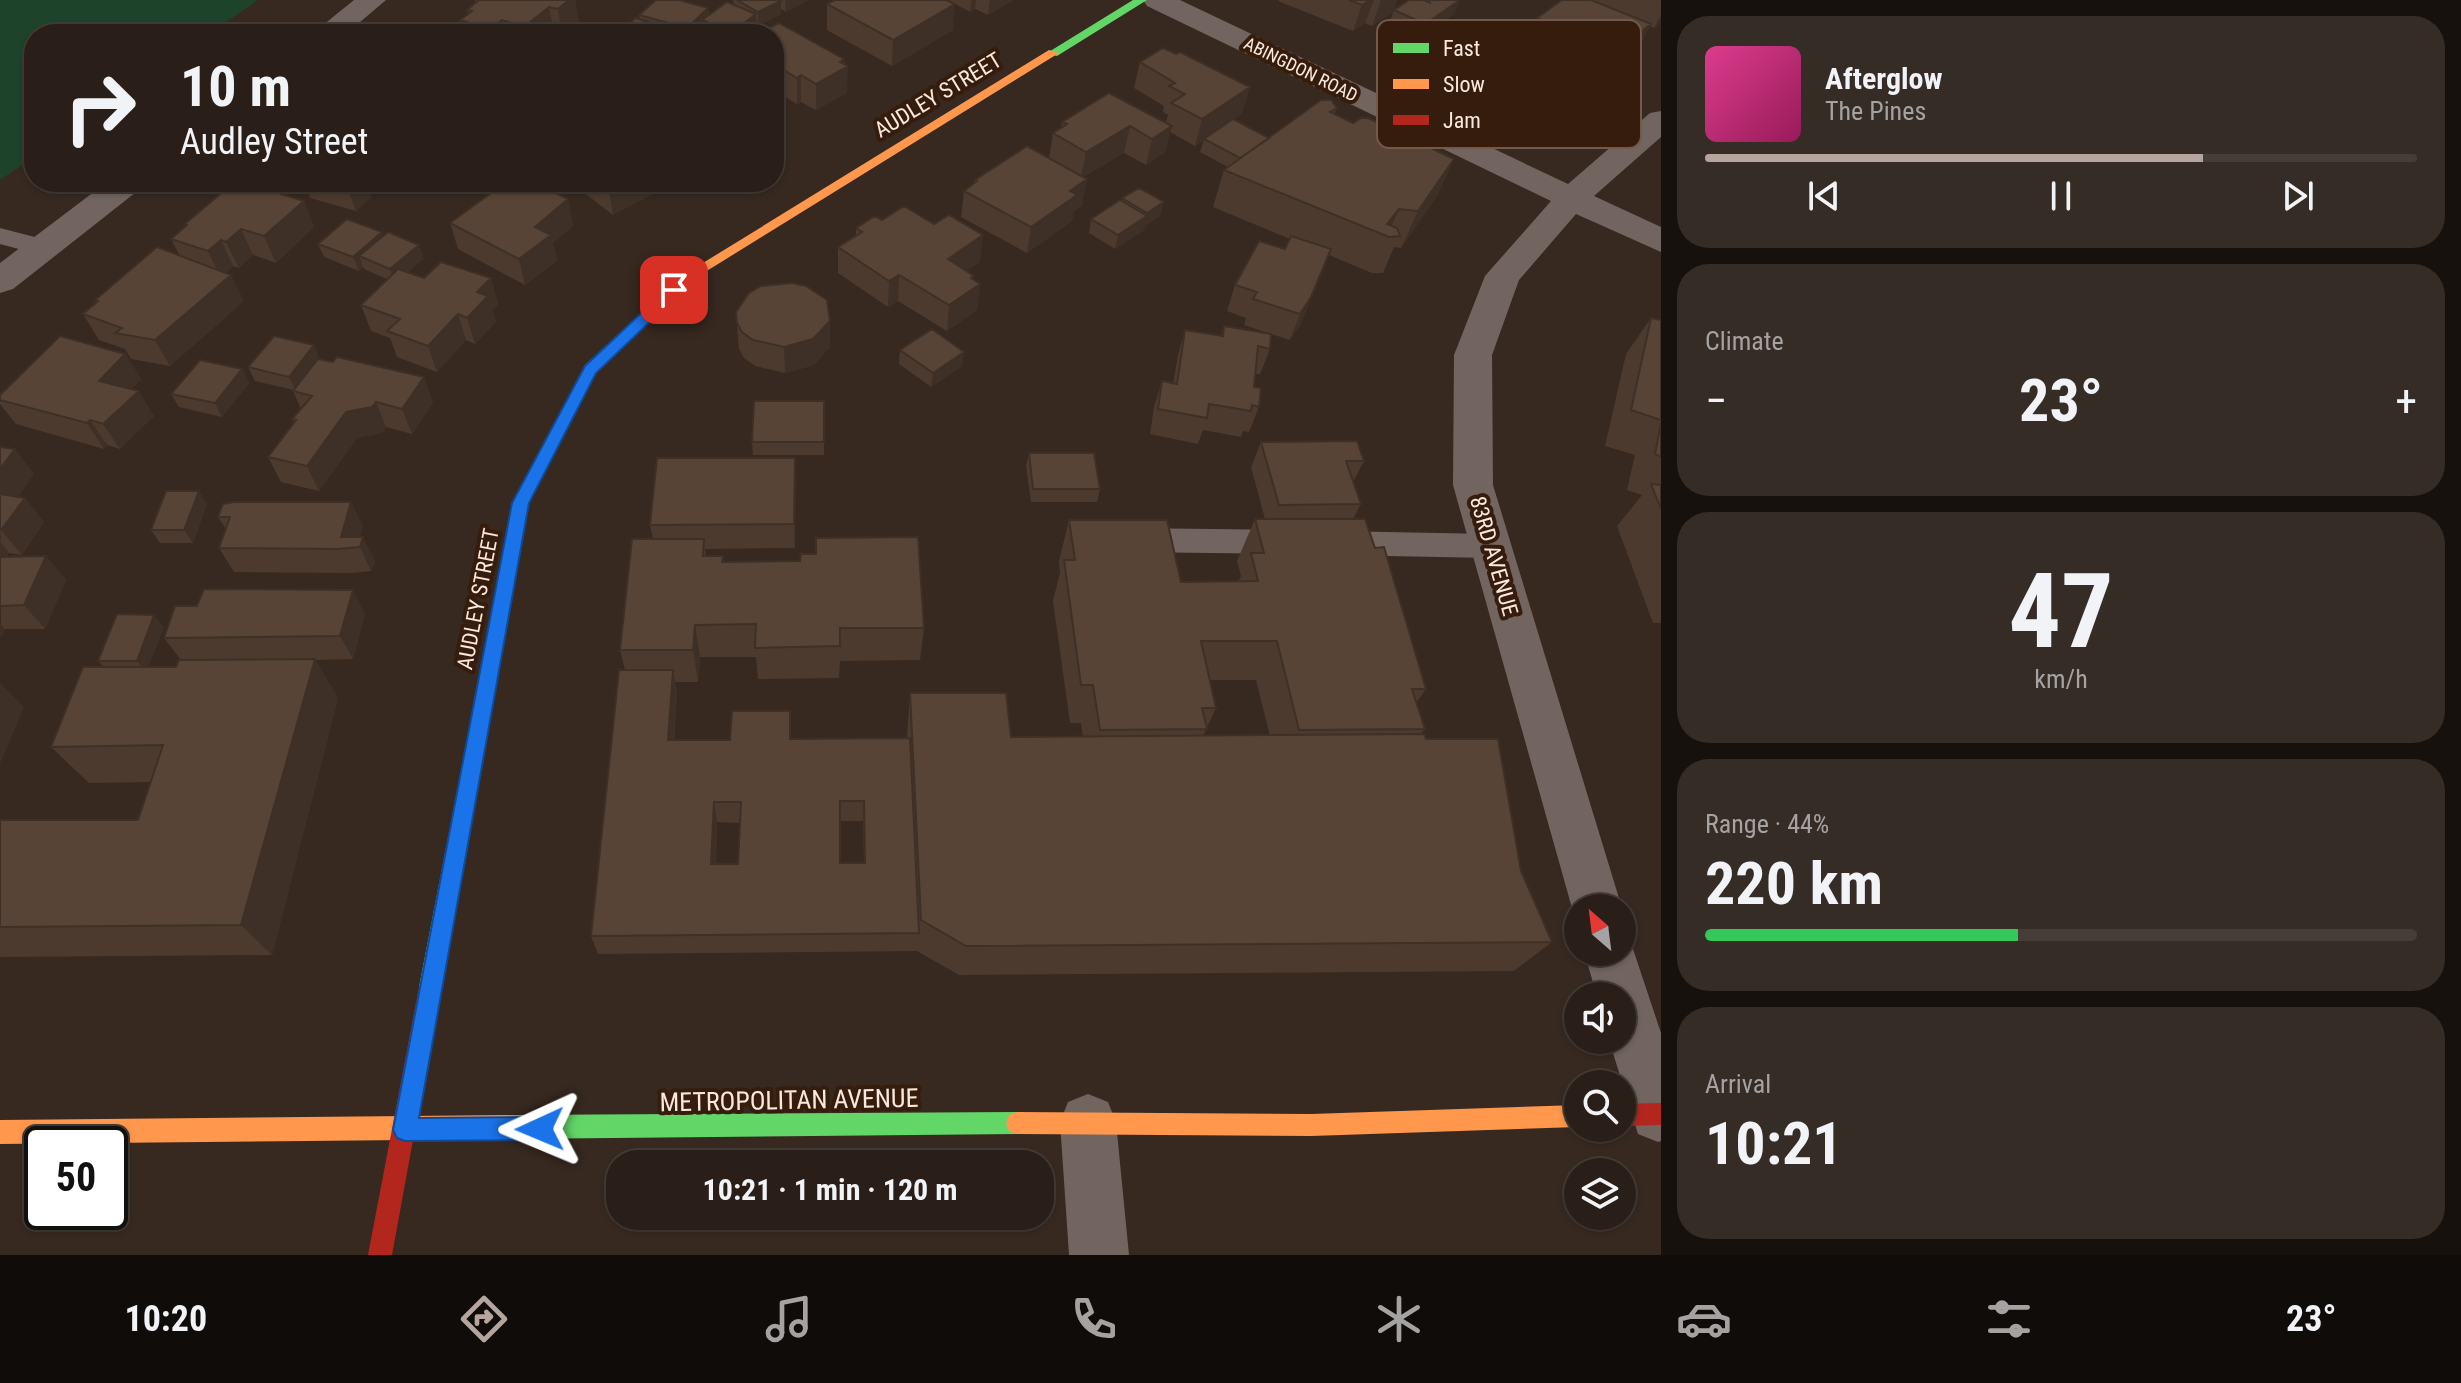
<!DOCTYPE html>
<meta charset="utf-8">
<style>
body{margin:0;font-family:"Roboto Condensed",sans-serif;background:#352c25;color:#f1f3f6;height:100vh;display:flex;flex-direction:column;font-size:30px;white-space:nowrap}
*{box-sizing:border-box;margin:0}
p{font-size:26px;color:#a5a2a2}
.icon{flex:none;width:44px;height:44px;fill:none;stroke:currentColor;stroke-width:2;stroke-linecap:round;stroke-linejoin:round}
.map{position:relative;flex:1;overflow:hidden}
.drawer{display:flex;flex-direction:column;gap:16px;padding:16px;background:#17110d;width:800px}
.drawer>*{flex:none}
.top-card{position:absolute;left:24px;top:24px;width:760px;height:168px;border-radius:32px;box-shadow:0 2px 6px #0004,0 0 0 2px #453d37;background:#291f18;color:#f1f3f6;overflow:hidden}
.needle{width:52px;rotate:332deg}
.tools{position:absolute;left:1564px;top:894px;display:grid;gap:16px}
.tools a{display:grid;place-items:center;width:72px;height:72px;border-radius:50%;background:#291f18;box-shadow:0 2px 6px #0004,0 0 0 2px #453d37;font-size:40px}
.speed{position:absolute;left:24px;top:1126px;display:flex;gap:16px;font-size:40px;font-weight:700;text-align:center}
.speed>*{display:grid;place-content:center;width:104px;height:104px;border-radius:50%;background:#291f18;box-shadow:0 2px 6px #0004,0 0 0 2px #453d37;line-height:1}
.speed .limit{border:4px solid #111;border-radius:12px;background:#fff;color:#111}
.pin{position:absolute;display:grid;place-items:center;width:68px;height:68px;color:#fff;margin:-34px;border-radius:16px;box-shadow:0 4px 12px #0006}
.me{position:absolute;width:88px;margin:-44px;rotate:269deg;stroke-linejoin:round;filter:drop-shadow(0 0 6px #0008)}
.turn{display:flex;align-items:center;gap:28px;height:168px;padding:0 24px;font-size:36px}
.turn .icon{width:104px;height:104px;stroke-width:2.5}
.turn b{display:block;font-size:56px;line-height:68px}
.big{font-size:60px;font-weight:700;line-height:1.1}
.drawer .card{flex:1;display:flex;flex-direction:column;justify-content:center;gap:12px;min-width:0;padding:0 28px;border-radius:32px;background:#352c25}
.drawer .dial{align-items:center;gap:0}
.dial b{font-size:104px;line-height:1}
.song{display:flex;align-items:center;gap:24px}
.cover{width:96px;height:96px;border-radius:12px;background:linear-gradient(135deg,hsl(330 70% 55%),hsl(330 70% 35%))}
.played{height:8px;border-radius:4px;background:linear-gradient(90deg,#b6a59c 70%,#453d37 70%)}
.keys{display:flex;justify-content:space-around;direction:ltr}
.heat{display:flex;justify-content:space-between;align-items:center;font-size:44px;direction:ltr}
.charge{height:12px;border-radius:6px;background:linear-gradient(90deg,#34c759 44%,#453d37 0)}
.trip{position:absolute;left:606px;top:1150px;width:448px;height:80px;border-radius:32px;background:#291f18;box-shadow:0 2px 6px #0004,0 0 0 2px #453d37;font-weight:700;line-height:80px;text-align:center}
.tab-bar{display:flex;height:128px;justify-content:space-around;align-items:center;background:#100c0a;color:#a5a2a2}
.tab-bar .icon{width:56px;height:56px}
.tab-bar .active{color:#b6a59c}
.tab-bar b{font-size:36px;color:#f1f3f6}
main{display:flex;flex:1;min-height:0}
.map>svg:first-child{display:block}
.green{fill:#1d432a}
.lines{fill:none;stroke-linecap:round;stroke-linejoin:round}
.lane{fill:#72645f;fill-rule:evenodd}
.street{fill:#72645f;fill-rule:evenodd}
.fast{fill:#63d668;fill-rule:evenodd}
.slow{fill:#ff974d;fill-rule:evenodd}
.jam{fill:#b3261e;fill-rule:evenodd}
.wall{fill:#4c3a2e;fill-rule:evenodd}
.shaded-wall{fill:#3e3026}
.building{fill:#584436;stroke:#3e3026;stroke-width:2;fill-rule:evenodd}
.route{fill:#1a73e8;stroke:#114b97;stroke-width:2}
.labels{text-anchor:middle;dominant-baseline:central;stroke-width:8;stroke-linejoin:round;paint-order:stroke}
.far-street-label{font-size:18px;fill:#fae8de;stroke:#361c0c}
.street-label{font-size:22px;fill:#fae8de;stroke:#361c0c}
.near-street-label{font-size:26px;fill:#fae8de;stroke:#361c0c}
.key{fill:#361c0c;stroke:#71594b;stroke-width:2}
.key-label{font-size:22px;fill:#fae8de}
</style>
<main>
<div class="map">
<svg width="1661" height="1255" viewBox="0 0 1661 1255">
<rect width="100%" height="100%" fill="#372920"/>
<path class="green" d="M0,0H258L209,34H34V157L0,180Z"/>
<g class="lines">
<path class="lane" d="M0,228L50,241L54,247L50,253L41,255L0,244Z
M1129,528L1286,530L1297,534L1301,542L1297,550L1286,554L1129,552L1118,548L1114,540L1118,532Z
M1333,531L1491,534L1502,538L1506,546L1502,554L1491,558L1333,555L1322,551L1318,543L1322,535Z"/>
<path class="street" d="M354,0H386L346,34H312Z
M1143,0H1180L1568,184L1650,113L1661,111V137L1594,196L1661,227V252L1576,214L1519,280L1492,355L1493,485L1622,908V909L1578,908V923L1572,908L1453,485L1454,355L1485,276L1551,201L1147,6Z
M107,182H145L140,189L13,289L0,293V263Z
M1622,932L1628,934L1661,1033V1141L1658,1142L1638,1134L1609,1040H1622V996H1597L1584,952H1622Z
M1088,1094L1108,1102L1116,1122L1129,1255H1069L1060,1122L1068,1102Z"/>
<path class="fast" d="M1133,0H1147L1057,56L1047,53Z
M692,269L697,271V277L596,372L529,503L441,987L438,995L430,998L422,995L419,987L513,503L585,365L687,271Z
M1017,1112L1025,1115L1028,1123L1025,1131L1017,1134L512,1139L504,1135L500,1127L504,1119L512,1115Z"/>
<path class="slow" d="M1049,50L1059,53L697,277L692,279L685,274Z
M1578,1105V1127L1311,1136L1017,1134L1009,1131L1006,1123L1009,1115L1017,1112L1311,1114Z
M512,1115L520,1119L524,1127L520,1135L512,1139L0,1144V1120Z"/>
<path class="jam" d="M430,976L438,979L441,987L392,1255H368L419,987L422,979Z
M1661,1103V1125L1622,1126V1104Z"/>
</g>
<path class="wall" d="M475,0H575L579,22L564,34L554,33L553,34H464L460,20L468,14L467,10L476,3Z
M733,0H809L786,12L781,9V14L758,26L757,25V27L748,34H704L703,33V28L697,34H625L624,29L640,20L639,15L708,8L709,15L734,5Z
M948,0H1014L988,15L975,9L970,12Z
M1279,0H1397L1393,12L1372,26L1365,23L1353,31L1278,1Z
M1562,0H1661V22L1654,28L1650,26L1636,51L1601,78L1586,72L1581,82L1542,114L1524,106L1518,110L1434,72L1445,46L1490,44L1532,29L1537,18Z
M827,4L953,30L892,66L827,30Z
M1394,10L1454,14L1420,38L1389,24Z
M774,34L844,59L847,93L816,110L801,102L797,104L774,90Z
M1140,62L1242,114L1234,119L1269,138L1337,108L1334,114L1353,123L1454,159L1437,196L1401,248L1394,247L1383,273H1372L1329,255L1301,323L1290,340L1271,334L1270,349L1260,374H1255L1254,387L1259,407L1249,432L1243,431L1241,437L1203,430L1198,444L1150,434L1154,407L1162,381L1173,384L1178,355L1185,330L1221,336L1224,326L1268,333L1244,325L1246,318L1227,311L1235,285L1285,249L1290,239L1213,207L1224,170L1228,167L1200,152L1204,140L1195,146L1170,132L1165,152L1146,165L1124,153L1083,177L1082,205L1074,211L1072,221L1027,253L961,217L964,191L974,184L975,180L1049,158L1053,133L1061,127L1062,122L1166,123L1168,115L1163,112L1164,106L1134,88Z
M304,182H372L367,187L371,197L356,211L310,198Z
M570,182H674L613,215Z
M545,193L568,199L573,226L553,243L557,261L525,285L458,249L450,223Z
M1122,198L1160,216L1145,226L1144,230L1115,249L1089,233L1091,219L1122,201Z
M304,201L314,227L276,263L253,255L239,268L233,266L225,273L244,301L170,366L131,359L125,349L99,340L83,314L96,302L95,300L180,256L171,239L186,226L185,224Z
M882,220L980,262L966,271L974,276V280L980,284L977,310L947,331L898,301L888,307L838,273V247L856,235V228Z
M383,235L424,259L407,272L424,278H491L498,304L492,310L496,322L475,344L466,340L437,372L397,357L390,338L371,331L361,305L387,279L364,269L363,267L359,271L324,257L318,244Z
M736,312L830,347L814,365L785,373L755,366L744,358L739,349Z
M1651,318L1661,320V623H1653L1617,526L1642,495L1627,490L1635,455L1605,446L1626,354Z
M900,350L962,366L931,387L899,364Z
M125,354L141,379L132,389L154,416L120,449L107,445L104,449L16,424L0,404V395Z
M320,359L333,362L424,377L433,403L412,434L386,427L382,433L357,438L319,491L281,482L268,457L294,423L292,419L301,409L293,391L294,390L255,381L248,367Z
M242,369L249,383L222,417L179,407L171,394Z
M824,401V455H753L752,442Z
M1261,442L1364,461L1353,482L1361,504L1353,519L1426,689L1416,703L1425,729L1421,734L1426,739L1521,871L1552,942L1514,971L959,975L917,951L598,954L591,936L625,670L620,650L653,539L650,525L795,458V548L705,549L706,556H723L724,562L924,628L920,660L840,661L839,678L758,679L756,657H700L698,682H675L677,692L674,740L907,738L910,693L1011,737H1083L1081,723H1070L1053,601L1060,573L1059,561L1069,520L1181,582H1238L1241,576L1237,561L1255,519H1265L1251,467ZM1210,680H1256L1270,736H1203L1216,708ZM840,821H863L864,863H840ZM717,822L740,823L738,864H716Z
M0,447L34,474L18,497L25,498L44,522L22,555L9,553L6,557L46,556L66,580L45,629H5L1,637Z
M1029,453L1100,489L1097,502H1031L1026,466Z
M351,502L363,527L360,537L375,561L371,571L351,573L234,572L219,548L226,529L218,517Z
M207,504L193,543H160L151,530Z
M365,614L353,659L315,660L338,698L272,955L0,957V820H138L151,782L89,783L51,747L104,667L98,661L164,627L148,667H176L181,660L164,638Z"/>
<path class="shaded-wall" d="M569,0H575L579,22L562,34L558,9Z
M785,0H809L786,12Z
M971,0H976L975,9L970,12Z
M990,0H1014L988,15Z
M1370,0H1374L1365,23L1353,31L1362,5Z
M1381,0H1397L1393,12L1372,26Z
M1460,0L1454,14L1420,38L1425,24Z
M781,1V14L758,26V12Z
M955,4L953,30L892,66L893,40Z
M549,7L554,33L553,34H526L524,27Z
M708,8L709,22L702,20L703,28L697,34H688L687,28Z
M756,14L757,27L748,34H732V32Z
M1661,15V22L1654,28Z
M502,20L505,34H491L490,29Z
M1651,24L1636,51L1601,78L1615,52Z
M666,27L667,34H659Z
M1595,56L1581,82L1542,114L1556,88Z
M844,59V68L848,66L847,93L816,110V84Z
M801,75V102L797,104V78Z
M1537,79L1524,106L1518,110L1531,84Z
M1250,87L1242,114L1195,146L1202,119Z
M1130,126L1124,153L1081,178L1086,152Z
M1172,126L1165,152L1146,165L1152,139Z
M1454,159L1437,196L1401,248L1418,211Z
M1087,179L1082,205L1074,211L1072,221L1027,253L1031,227L1070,191Z
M349,182H372L367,187L371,197L356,211L346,185Z
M621,182H674L613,215L609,189Z
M568,199L573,226L553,243L557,261L525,285L519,259L535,227Z
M304,201L314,227L276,263L264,236Z
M1164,202L1160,216L1145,226L1144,230L1115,249L1118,235L1146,216L1147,213Z
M1399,209L1387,236V224Z
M241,229L253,255L239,268L226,242Z
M382,232L387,245L359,256L363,267L359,271L353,257Z
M983,235L980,262L945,285L948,259Z
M221,240L233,266L221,278L208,251Z
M419,245L424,259L395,283L390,269Z
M1331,249L1301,323L1290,340L1300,314Z
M231,275L244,301L170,366L155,340Z
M899,275L898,301L888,307L889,281Z
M974,276L973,289L980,284L977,310L947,331L949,305L971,278Z
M491,278L498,304L492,310L496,322L475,344L467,318L477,292Z
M458,314L466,340L437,372L428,346Z
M830,321V347L814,365L785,373L784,347Z
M314,345L320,359L296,390L289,377Z
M964,352L962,366L931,387L933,373Z
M125,354L141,379L116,406L99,381Z
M242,369L249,383L222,417L215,403Z
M424,377L433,403L412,434L402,409Z
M139,391L154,416L120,449L103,424Z
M376,402L386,427L382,433L357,438L319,491L307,466L346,412Z
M90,420L107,445L104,449L87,423Z
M15,449L34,474L4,517L0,512V469Z
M795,458L796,483L795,548L794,524Z
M199,491L207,504L193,543L184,530Z
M25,498L44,522L22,555L1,530Z
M351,502L363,527L357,548L341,537Z
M363,537L375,561L371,571L360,547Z
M0,542L9,553L3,560L0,557Z
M46,556L66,580L45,629L24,605Z
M353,590L365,614L353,659L340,636Z
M154,615L164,627L146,673L137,661Z
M0,624L5,629L1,637L0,636Z
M695,625L700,657L698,682L693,650Z
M315,659L338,698L272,955L241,925Z
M673,670L677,692L672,761L668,740Z
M0,683L24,707L0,764Z
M714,802L717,822L715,883L711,864Z"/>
<path class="building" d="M479,0H569L558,9L549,7L524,27L502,20L490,29L460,20L472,11L467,10Z
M656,0H679L708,8L687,28L639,15Z
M737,0H779L781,1L758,12Z
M835,0H946L955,4L893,40L827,4Z
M1349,0H1370L1362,5Z
M1409,0H1424L1431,3L1426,0H1460L1425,24L1394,10Z
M1562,0H1591L1651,24L1615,52L1537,18Z
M727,2L756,14L732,32L702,20Z
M635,18L666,27L659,34H643L624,29Z
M779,23L844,59L840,62L848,66L816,84L801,75L797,78L774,64V34H757Z
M1163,48L1176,54L1180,52L1250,87L1202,119L1171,103L1185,94L1169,86L1175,83L1140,62Z
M1109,93L1172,126L1152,139L1130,126L1086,152L1053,133L1067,124L1062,122Z
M1321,100H1331L1337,108L1330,112L1353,123L1361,118H1368L1454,159L1418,211L1399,209L1387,224L1397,228L1400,236L1389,237L1224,170Z
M1233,119L1269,138L1240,158L1204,139Z
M1027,146L1087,179L1070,191L1077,195L1031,227L964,191L977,181L975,180Z
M234,182H243L304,201L264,236L241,229L226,242L221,240L208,251L171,239L187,225L185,224Z
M335,182H349L346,185Z
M506,182H522L545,193L550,190L568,199L535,227L551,235L519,259L450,223Z
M600,182H621L609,189Z
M1139,188L1164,202L1147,213L1122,198Z
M1120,200L1147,216L1118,235L1091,219Z
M904,206L934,224L949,215L983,235L948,259L974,276L971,278L980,284L949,305L899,275L889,281L838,247L862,232L856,228L875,216L882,220Z
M347,219L382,232L353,257L318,244Z
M388,232L419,245L390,269L359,256Z
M1291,236L1331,249L1311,297L1300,314L1253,299L1257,292L1235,285L1259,241L1285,249Z
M157,247L231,275L155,340L115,333L122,328L83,314L98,301L95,300Z
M441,262L491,278L477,292L488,296L467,318L458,314L428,346L387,331L400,319L361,305L398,269L424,278Z
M792,283L806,286L827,300L830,321L813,339L784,347L753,340L742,332L737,323L736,312L749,293L761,286Z
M1651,318L1661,320V420L1631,410Z
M1224,326L1271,334L1270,349L1258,346L1254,387L1261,388L1259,407L1252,405L1251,411L1209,404L1207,418L1158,409L1162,381L1177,384L1185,330L1223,336Z
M932,329L964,352L933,373L900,350Z
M60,336L125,354L99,381L139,391L103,424L90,420L87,423L0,400V395Z
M274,336L314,345L289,377L248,367Z
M337,357L424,377L402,409L376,402L372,407L346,412L307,466L268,457L296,420L292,419L312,396L293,391L318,359L333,362Z
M200,360L242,369L215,403L171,394Z
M754,401H824V442H752Z
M1661,423V457L1655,454Z
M1357,441L1364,461H1346L1361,504L1279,505L1261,442Z
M0,447L15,449L0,469Z
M1029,453H1094L1100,489H1033Z
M657,458H795L794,524L650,525Z
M1651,484L1661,485V509Z
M166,491H199L184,530H151Z
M0,494L25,498L1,530H0Z
M234,502H351L341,537H363L360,547L338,549L219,548L230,517H218L223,504Z
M1255,519H1365L1375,548L1384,547L1426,689H1412L1425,729L1299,730L1277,641H1201L1216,708H1202L1207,729L1100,730L1093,685H1081L1064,560H1075L1069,520H1167L1181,582L1258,581L1251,553H1264Z
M918,537L924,628H840V646L755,648L756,624L695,625L693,650H620L632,539H704L703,556H723L722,562L800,561L801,554H816V538Z
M46,556L24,605L0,606V557Z
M204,589L353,590L340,636L164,638L175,606H197Z
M117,614L154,615L137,661H98Z
M315,659L241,925L0,927V820H138L163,745L51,747L83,667H176L179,660Z
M619,670H673L668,740H730L732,711H790V739L910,738L919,933L591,936ZM840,801H864L865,863H840ZM714,802H741L738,864H711Z
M910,693H1006L1011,737L1424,734L1426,739H1498L1521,871L1552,942L966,946L921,920Z"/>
<path class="route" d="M674,285L679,287V294L596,373L529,503L419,1118L540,1117L548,1120L552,1129L548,1137L540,1140L405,1141L397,1138L393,1130L512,503L585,366L669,287Z"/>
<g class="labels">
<g class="far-street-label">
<text transform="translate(1301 69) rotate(26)">ABINGDON ROAD</text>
</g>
<g class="street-label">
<text transform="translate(938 95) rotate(-31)">AUDLEY STREET</text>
<text transform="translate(1494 556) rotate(74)">83RD AVENUE</text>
<text transform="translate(478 599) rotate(-79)">AUDLEY STREET</text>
</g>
<g class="near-street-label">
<text transform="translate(789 1100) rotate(-1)">METROPOLITAN AVENUE</text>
</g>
</g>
<rect x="1377" y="20" width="264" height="128" rx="12" class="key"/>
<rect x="1393" y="43" width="36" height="10" fill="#63d668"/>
<rect x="1393" y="79" width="36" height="10" fill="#ff974d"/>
<rect x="1393" y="115" width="36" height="10" fill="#b3261e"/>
<g class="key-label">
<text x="1443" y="56">Fast</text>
<text x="1443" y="92">Slow</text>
<text x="1443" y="128">Jam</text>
</g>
</svg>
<div class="tools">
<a><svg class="needle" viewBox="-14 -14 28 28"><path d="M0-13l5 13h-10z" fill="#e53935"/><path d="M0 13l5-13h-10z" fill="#a5a2a2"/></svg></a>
<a><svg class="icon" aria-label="sound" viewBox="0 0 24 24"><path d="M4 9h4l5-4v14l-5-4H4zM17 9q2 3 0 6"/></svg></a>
<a><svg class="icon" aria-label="search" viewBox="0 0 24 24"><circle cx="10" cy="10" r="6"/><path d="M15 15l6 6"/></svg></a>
<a><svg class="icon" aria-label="layers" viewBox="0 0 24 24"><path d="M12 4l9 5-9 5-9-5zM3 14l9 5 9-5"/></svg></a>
</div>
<div class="speed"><div class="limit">50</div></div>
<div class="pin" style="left:674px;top:290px;background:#d93025"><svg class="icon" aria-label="arrive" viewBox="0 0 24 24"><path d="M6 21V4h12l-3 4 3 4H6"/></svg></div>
<svg class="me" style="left:540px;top:1129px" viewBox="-20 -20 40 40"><path d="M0-17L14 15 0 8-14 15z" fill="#1a73e8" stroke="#fff" stroke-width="4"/></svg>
<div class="trip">10:21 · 1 min · 120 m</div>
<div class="top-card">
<div class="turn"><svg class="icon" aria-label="right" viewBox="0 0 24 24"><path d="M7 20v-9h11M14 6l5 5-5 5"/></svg><div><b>10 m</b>Audley Street</div></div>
</div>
</div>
<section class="drawer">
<div class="card">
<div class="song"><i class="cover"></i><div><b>Afterglow</b><p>The Pines</p></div></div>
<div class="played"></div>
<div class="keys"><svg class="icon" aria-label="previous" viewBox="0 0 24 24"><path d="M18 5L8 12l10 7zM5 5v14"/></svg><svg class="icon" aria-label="pause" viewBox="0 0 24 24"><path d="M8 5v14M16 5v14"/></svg><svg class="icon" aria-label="next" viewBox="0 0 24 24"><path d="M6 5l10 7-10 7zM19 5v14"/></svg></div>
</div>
<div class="card"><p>Climate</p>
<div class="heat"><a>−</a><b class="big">23°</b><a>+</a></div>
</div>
<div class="card dial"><b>47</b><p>km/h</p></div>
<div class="card"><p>Range · 44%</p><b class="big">220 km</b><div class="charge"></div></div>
<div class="card"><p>Arrival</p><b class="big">10:21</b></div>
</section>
</main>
<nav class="tab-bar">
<b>10:20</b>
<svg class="icon active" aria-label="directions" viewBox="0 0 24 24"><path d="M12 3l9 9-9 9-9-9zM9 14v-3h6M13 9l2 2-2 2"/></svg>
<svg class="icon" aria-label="music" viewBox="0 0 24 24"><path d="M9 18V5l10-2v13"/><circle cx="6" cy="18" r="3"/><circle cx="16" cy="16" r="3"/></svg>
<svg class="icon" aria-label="phone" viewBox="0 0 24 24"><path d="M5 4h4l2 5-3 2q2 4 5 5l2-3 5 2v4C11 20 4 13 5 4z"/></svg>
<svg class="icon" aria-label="climate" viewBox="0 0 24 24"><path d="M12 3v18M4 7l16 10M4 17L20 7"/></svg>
<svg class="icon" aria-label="car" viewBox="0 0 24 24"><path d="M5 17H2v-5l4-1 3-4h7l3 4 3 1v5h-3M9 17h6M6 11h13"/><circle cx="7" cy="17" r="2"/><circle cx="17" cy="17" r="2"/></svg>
<svg class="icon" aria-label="filters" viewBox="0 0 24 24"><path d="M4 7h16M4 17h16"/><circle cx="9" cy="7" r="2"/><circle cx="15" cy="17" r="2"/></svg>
<b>23°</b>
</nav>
